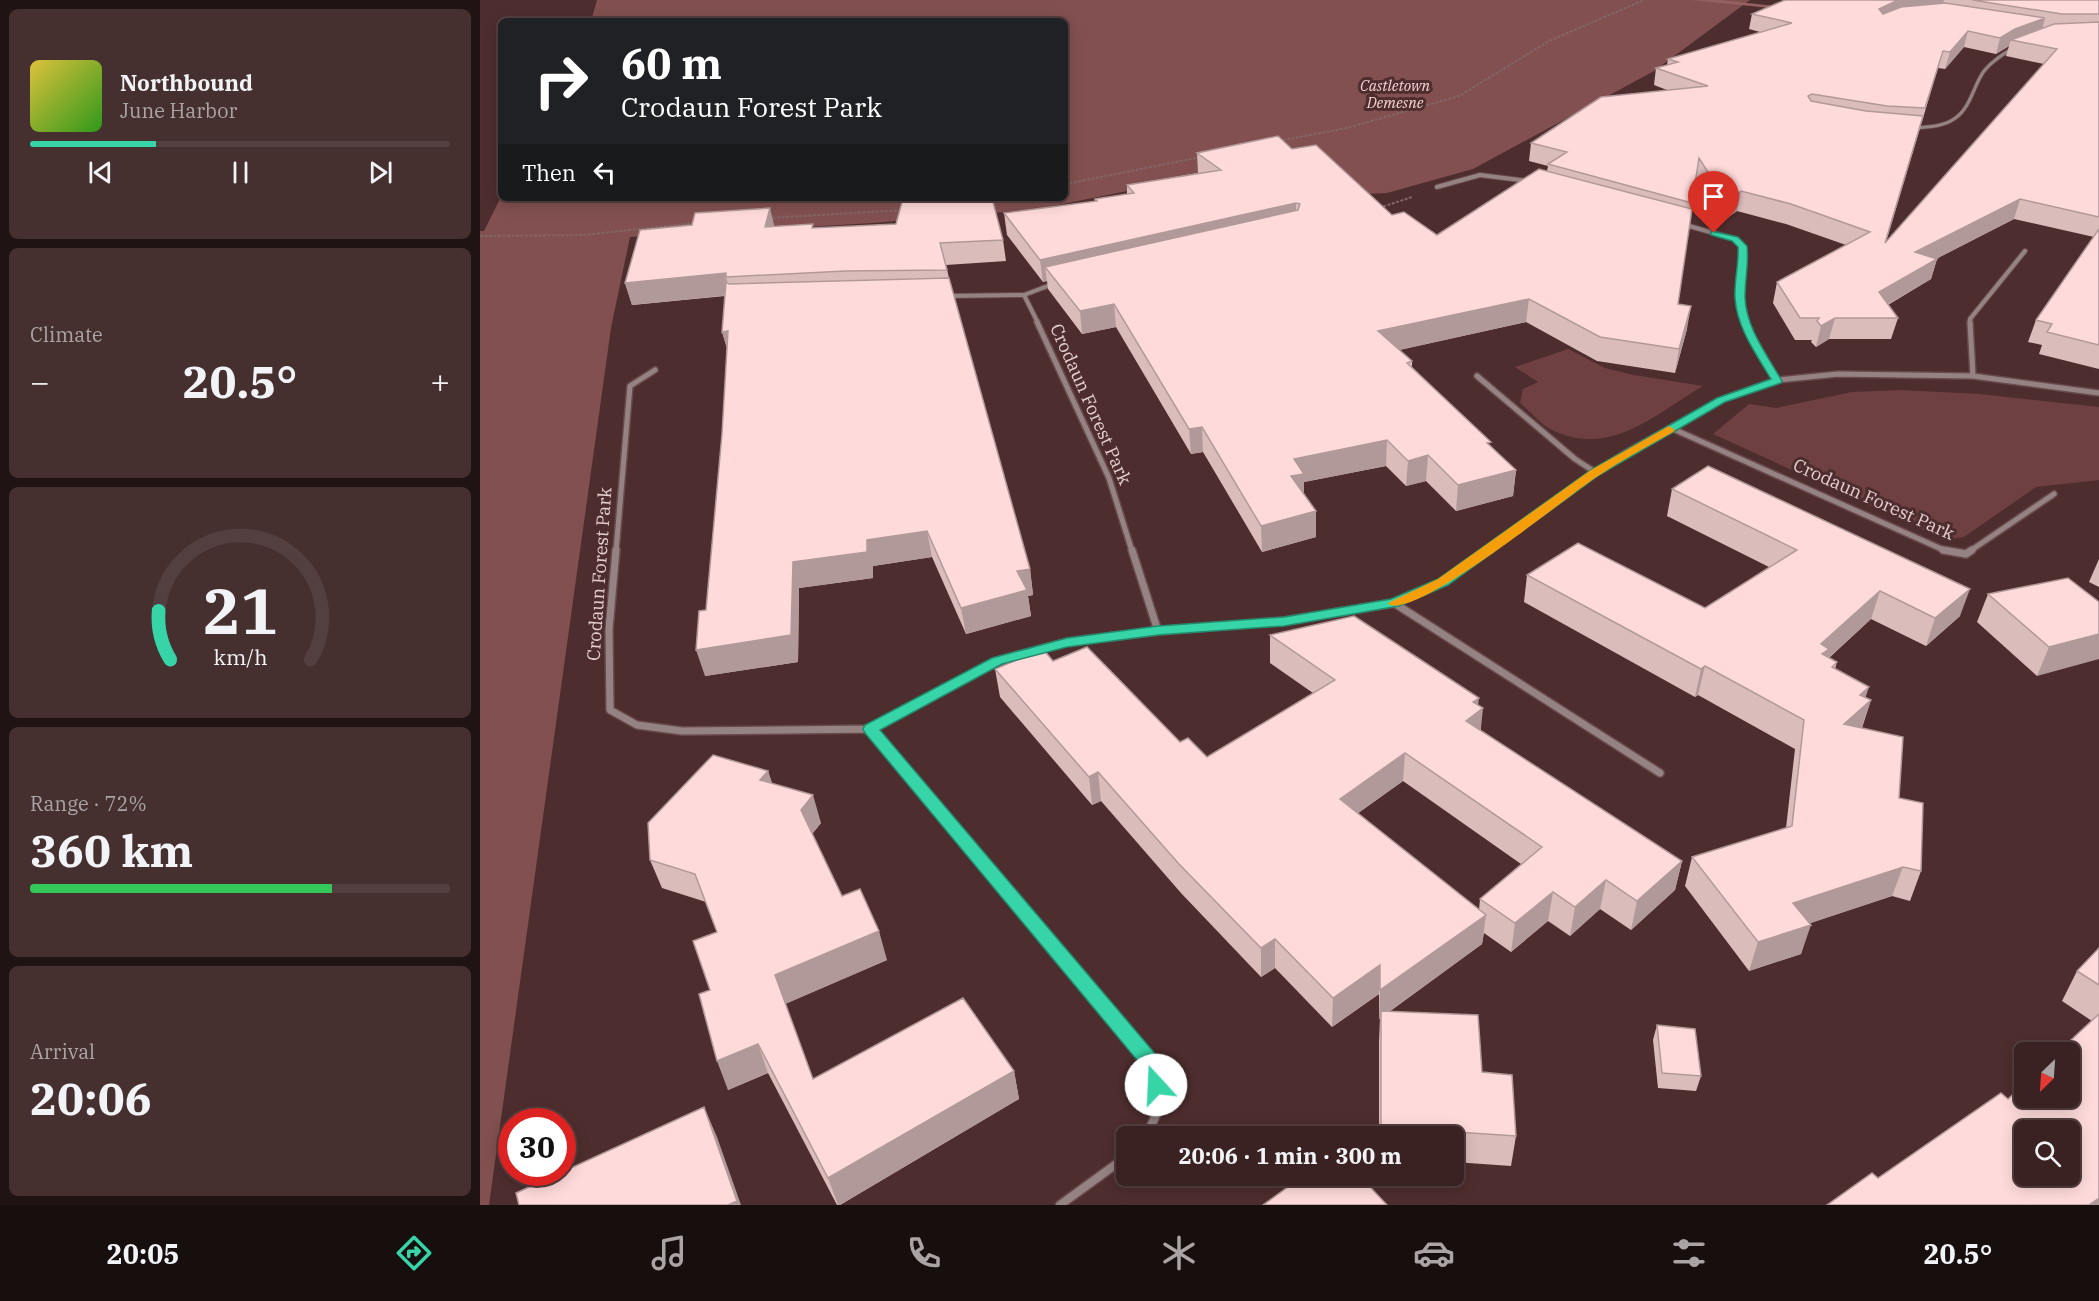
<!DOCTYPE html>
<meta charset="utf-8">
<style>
body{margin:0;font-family:"IBM Plex Serif",serif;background:#452f2f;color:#f1f3f6;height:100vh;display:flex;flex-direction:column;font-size:22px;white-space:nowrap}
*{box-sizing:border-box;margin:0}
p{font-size:20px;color:#aba4a5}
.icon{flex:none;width:33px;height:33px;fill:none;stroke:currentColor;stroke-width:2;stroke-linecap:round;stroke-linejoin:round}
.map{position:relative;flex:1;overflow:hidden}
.sheet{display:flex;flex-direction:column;gap:9px;padding:9px;background:#201313;width:480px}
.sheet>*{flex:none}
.guide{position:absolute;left:18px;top:18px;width:570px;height:183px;border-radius:9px;box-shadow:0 3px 15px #0003,0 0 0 2px #543f40;background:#202124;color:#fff;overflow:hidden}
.needle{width:39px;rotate:205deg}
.tools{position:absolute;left:1534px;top:1042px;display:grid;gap:12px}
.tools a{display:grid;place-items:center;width:66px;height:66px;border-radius:9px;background:#3a2222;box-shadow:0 3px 15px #0003,0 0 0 2px #543f40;font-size:30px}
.speed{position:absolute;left:18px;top:1108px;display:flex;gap:12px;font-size:30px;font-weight:700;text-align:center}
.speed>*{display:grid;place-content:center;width:78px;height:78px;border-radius:50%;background:#3a2222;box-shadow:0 3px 15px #0003,0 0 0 2px #543f40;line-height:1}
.speed .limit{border:9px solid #d22;background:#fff;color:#111}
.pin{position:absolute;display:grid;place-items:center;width:51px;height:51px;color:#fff;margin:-62px -26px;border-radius:50% 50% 50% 0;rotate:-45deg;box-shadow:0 0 6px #0007}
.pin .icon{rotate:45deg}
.me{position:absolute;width:66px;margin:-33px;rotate:340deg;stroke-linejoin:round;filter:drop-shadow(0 0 4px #0008)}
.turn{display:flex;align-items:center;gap:21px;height:126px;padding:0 24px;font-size:27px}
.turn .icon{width:78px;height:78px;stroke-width:2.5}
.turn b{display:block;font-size:42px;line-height:51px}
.then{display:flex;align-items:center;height:57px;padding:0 24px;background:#0003;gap:12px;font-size:22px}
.big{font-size:45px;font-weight:700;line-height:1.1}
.sheet .card{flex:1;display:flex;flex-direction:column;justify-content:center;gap:9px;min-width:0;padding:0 21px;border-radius:9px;background:#452f2f}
.sheet .dial{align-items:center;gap:0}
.dial svg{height:156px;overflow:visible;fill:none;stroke:#543f40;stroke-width:7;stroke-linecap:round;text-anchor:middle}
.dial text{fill:#f1f3f6;stroke:none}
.song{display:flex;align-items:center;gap:18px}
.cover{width:72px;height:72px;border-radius:9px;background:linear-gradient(135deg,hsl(50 70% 55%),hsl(110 70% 35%))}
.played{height:6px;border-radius:3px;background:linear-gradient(90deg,#36d4a7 30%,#543f40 30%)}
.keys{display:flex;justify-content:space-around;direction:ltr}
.heat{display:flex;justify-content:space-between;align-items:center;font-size:33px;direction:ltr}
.charge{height:9px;border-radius:4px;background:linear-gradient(90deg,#34c759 72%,#543f40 0)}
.trip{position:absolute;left:636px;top:1126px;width:348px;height:60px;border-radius:9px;background:#3a2222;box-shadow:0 3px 15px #0003,0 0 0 2px #543f40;font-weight:700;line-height:60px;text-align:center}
.tab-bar{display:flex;height:96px;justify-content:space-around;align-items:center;background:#170e0e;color:#aba4a5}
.tab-bar .icon{width:42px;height:42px}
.tab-bar .on{color:#36d4a7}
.tab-bar b{font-size:27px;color:#f1f3f6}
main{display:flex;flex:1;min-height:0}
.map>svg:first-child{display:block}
.green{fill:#6e4041}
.forest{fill:#825051}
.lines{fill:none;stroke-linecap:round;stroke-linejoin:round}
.stream{fill:#946061;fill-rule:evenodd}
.minor-far4-casing{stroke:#694a4b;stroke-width:4.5}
.minor-far3-casing{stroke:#694a4b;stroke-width:6}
.minor-far2-casing{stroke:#694a4b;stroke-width:8}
.minor-far1-casing{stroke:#694a4b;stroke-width:10}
.minor-casing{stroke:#694a4b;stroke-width:11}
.path{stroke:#836566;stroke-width:2;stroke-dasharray:3 1.5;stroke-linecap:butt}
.minor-far4{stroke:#958383;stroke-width:3}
.minor-far3{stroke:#958383;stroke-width:4}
.minor-far2{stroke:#958383;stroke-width:5}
.minor-far1{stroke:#958383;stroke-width:7}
.minor{stroke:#958383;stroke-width:8}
.wall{fill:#dabcbb;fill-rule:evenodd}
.shaded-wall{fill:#b29999}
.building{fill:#fedbda;stroke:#b29999;stroke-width:1.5;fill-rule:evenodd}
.route{fill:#36d4a7;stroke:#238a6d;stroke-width:1.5}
.slow{fill:#f59e0b}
.labels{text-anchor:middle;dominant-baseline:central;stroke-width:6;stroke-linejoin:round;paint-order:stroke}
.far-park-label{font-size:15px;font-style:italic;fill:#f7d4d3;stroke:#4e2d2e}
.street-label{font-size:18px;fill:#e4cece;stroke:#4e2d2e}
</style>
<main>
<section class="sheet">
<div class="card">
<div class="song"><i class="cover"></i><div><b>Northbound</b><p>June Harbor</p></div></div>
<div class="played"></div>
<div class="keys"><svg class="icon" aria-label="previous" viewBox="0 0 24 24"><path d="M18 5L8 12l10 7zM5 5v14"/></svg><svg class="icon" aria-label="pause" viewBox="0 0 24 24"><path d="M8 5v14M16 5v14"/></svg><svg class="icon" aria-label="next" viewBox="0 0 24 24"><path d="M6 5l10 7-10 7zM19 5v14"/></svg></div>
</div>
<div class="card"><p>Climate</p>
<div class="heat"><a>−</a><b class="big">20.5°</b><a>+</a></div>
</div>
<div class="card dial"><svg viewBox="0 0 100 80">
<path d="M14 69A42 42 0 1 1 86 69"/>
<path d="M14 69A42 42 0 0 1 8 44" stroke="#36d4a7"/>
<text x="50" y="56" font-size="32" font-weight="700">21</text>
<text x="50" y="72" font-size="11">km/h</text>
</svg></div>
<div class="card"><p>Range · 72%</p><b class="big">360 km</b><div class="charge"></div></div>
<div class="card"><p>Arrival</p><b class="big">20:06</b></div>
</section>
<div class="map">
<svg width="1619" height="1205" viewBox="0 0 1619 1205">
<rect width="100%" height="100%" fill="#4e2d2e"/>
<path class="green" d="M1088,349L1125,368L1154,375L1223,386C1174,415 1130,458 1072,430C1060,424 1050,411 1040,403L1043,389L1058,382L1035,367Z
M1420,390L1500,394L1619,407V480L1556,487L1484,537L1470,539L1454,535L1233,434L1269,404L1296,408L1372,392Z"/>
<path class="forest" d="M117,0H1270L1174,71L993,169L907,193L882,194L781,155L677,185L558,209L393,223L150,237L131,328L9,1205H0V231H4L21,197L585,198V21H111Z"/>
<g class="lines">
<path class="stream" d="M1211,0H1240L1315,8L1311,10Z"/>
<defs>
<path id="minor-far4" d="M1433,128C1447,127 1462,127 1474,119C1491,108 1493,86 1504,71C1512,61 1522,55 1533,48"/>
<path id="minor-far3" d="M957,187L1000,175L1048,181
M1202,224L1255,239L1263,246C1267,272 1255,297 1265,323
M544,295L558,323
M466,296L544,295L573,284
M1490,323V319L1545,251"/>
<path id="minor-far2" d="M557,322L629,478L652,551
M1264,322L1297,380
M1490,322L1493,376
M997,376L1095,459L1115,472
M1191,428L1466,551
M136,551L150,386L175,370
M1005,551L1115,472L1149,451L1241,400L1297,380L1358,374L1493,376L1619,393
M1490,551L1574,494"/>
<path id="minor-far1" d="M136,550L129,629L130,710L157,725L202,731L391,729L517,661L587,642L678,631L804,621L914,603L963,582L1007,550
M652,550L678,631
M1463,550L1486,554L1492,550
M914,603L1180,773
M391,729L484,840"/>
<path id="minor" d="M483,839L671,1063L681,1104L666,1137
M580,1205L646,1157"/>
</defs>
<use href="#minor-far4" class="minor-far4-casing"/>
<use href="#minor-far3" class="minor-far3-casing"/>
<use href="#minor-far2" class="minor-far2-casing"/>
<use href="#minor-far1" class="minor-far1-casing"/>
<use href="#minor" class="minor-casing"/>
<path class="path" d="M798,141L867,128L979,96L1069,41L1164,0
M585,184L721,157
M899,208L932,197
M288,218L425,210
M0,236L103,235L215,223"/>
<use href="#minor-far4" class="minor-far4"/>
<use href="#minor-far3" class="minor-far3"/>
<use href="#minor-far2" class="minor-far2"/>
<use href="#minor-far1" class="minor-far1"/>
<use href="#minor" class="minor"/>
</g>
<path class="wall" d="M1305,0H1619V369L1559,354L1562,345L1548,342L1556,320L1614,237L1534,219L1456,259H1457L1451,279L1408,305L1418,318L1411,339H1349L1336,347L1331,342L1332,340H1315L1293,303L1297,282L1366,245L1306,224L1257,211L1243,221L1216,177L1198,304L1207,329L1195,373L1117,361L1046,322L919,350L932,361V367L1011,446L1036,470L1033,496L976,511L946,481L926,486L906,466L824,482V494L836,537L782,552L723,452L711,454L636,327L602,334L568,289L567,281L563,282L527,235L524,213L615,202V199L647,194V185L718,173L717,153L812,149L912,215L957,235L1067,171L1068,166L1049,161L1051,143L1187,90L1174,85L1176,68L1187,65L1188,59L1280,32L1269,29L1272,14ZM1529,46L1526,56L1564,64L1406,242L1458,68L1465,69L1484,47L1516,54Z
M294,227L523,240L526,261L466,265L469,278L550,569L553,595L548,596L551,616L486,634L452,557L393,566V578L319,588L318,662L225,676L226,610L242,434L247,348L242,332L245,296L152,305L145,283Z
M1192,489L1480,616L1446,646L1391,619L1349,658L1357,662L1355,669L1386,698L1391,700L1382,728L1419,798L1441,871L1430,901L1412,896L1330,923L1321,954L1269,971L1205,886L1212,857L1306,828L1315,749L1218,695L1215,697L1044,602L1047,575L1225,608L1289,567L1187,516Z
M1619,559V587L1609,582Z
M1508,594L1619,602L1557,676L1497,622Z
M790,635L998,705L1001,731L1202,861L1195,890L1151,930L1120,909L1090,936L1068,921L1031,952L1004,933L1002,944L909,1012L1002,1072L1036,1136L1031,1166L974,1162V1137H899V1041L900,1018L899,1019V994L852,1027L795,968L781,977L701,893L621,801L612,805L520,697L515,669L573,661L700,742L727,757L833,693L790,663ZM923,781L1041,864L1000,899L999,910L878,813Z
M288,771L292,783L341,823L332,834L362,896L407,960L305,1004L333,1079L534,1071L539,1099L360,1205H357L288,1073L248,1090L230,990L237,932L226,902L182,888L170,860Z
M1619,948V1205L1398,1178L1528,1099L1612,1021L1582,1001L1597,971Z
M1177,1025L1221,1076L1216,1091L1178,1088L1173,1040Z"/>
<path class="shaded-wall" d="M1418,0H1464L1461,11L1396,24L1399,9Z
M1565,18L1561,34L1531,40L1529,46L1516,54L1520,38L1535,29Z
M1488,31L1484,47L1465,69L1470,52Z
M1443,116L1438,134L1399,263L1405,243Z
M1261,191L1257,211L1243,221L1247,202Z
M1540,199L1534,219L1430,272L1435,252Z
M816,203V224L565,267L567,281L563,282L560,260Z
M290,208L295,229L285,227Z
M1457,259L1451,279L1393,313L1399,292Z
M246,273V277L251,295L152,305L145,283Z
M1049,299L1046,322L897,355L898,331Z
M634,304L636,327L602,334L600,311Z
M1211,306L1207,329L1195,373L1199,349Z
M1355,318L1349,339L1336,347L1341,326Z
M248,331L249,355L242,332Z
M722,427L723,452L711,454L709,429Z
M907,440L906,466L824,482V500L811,476L814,459Z
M948,455L946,481L926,486L928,461Z
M1036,470L1033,496L976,511L978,485Z
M836,511V537L782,552L781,526Z
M447,531L452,557L393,566V578L319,588L318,662L225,676L216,650L313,562L387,540Z
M550,569L553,595L548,596L551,616L486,634L481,608L537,571Z
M1490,589L1480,616L1446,646L1455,618Z
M1400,591L1391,619L1345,661L1341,677V644Z
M1619,634V659L1557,676L1569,647Z
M1225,666L1218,695L1215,697L1221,669Z
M1389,687L1382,708L1391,700L1381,729L1364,724L1380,695Z
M999,698L997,713L1003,708L1000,737L986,721L993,702Z
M925,753L923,781L859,827L860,799Z
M288,771L297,799L280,780Z
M618,772L621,801L612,805L609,777Z
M333,795L341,823L329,838L321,810Z
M1202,861L1195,890L1151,930L1157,901Z
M1423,867L1412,896L1304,932L1313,903Z
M1126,880L1120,909L1090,936L1095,907Z
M1073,892L1068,921L1031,952L1035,923Z
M1006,915L1002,944L899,1019L900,990Z
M1331,925L1321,954L1269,971L1278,942Z
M399,931L407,960L305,1004L295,975Z
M795,939V968L781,977V948Z
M900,965L899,994L852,1027L853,998Z
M278,1044L288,1073L248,1090L237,1061Z
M534,1071L539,1099L360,1205H358L348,1178Z
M224,1107L237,1137L261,1205H248Z
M1619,1198V1205H1609Z"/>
<path class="building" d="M1305,0H1418L1399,9L1403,14L1421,7L1465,3L1565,18L1535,29L1520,38L1488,31L1470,52L1463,51L1445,108L1407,106L1332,94L1328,96L1331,101L1386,111L1443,116L1405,243L1577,49L1531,40L1574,24L1619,22V217L1540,199L1435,252L1457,259L1399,292L1418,318H1355L1341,326L1337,321L1339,318H1320L1297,282L1390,232L1311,204L1261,191L1247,202L1219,158L1212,203L1068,164L1087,152L1051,143L1121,97L1228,86L1176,68L1198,62L1188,59L1312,23L1272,14Z
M1492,0H1619V14H1582Z
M798,136L812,149L836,145L912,215L924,212L957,235L1059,169L1212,209L1198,304L1211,306L1199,349L1120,337L1049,299L898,331L932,361L927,363L1011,442L1007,443L1036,470L978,485L948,455L928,461L907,440L814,459L824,474L811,476L836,511L781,526L722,427L709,429L634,304L600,311L565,267L818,210L820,204L816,203L560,260L524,213L617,201L615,199L654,193L647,185L741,170L717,153Z
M471,198H512L523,240L460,243L467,270L365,271L246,277V273L145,283L160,230L212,225L215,213L290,208L285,227L333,224L332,228L416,224L422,202Z
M1619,229V345L1567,332L1572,324L1556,320Z
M469,278L550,569L537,571L547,590L481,608L447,531L387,540V552L313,562L311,635L216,650L219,611L226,610L242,434L248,331L242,332L246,282L249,284Z
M1228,466L1490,589L1455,618L1400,591L1341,644L1349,649L1342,654L1357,662L1352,667L1389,687L1380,695L1391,700L1364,724L1423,737L1419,798L1443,803L1441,871L1423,867L1313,903L1331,925L1278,942L1212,857L1312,826L1324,720L1225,666L1221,669L1047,575L1098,543L1225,608L1317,550L1192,489Z
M1588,578L1619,602V634L1569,647L1508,594Z
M874,616L999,698L993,702L1003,708L986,721L1202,861L1157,901L1126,880L1095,907L1073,892L1035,923L1000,899L1062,847L925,753L860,799L1006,915L900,990V965L853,998L795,939L781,948L699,864L618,772L609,777L515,669L563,649L573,661L607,647L700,742L708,738L727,757L855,680L790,635Z
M233,755L288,771L280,780L333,795L321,810L362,896L380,889L399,931L295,975L333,1079L483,998L534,1071L348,1178L278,1044L237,1061L219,994L230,990L213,941L237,932L215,874L170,860L168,823Z
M1619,948V985L1597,971Z
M901,1011L998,1015L1002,1072L1032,1075L1036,1136L901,1127Z
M1619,1014V1198L1609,1205H1347L1392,1173L1398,1178L1521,1093L1528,1099L1545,1083V1098H1590V1053H1577ZM1545,1131H1590V1176H1545Z
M1177,1025L1215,1029L1221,1076L1182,1073Z
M224,1107L257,1201L248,1205H39L36,1193L80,1173H82V1172Z
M823,1176H880L907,1205H783Z"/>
<path class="route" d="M1231,231L1258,237L1267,246C1269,263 1265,279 1265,297C1266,328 1287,355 1302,381L1301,383L1245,402L1119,475L968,585L919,606L804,626L678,635L587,647L522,664L400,730L678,1057L686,1085L683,1091L676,1094L669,1091L662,1066L385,733L383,729L385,725L512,658L587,638L678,626L804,617L911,599L958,579L1111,470L1237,398L1291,379C1276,354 1257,328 1255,298C1254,281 1259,264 1258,247L1252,241L1231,235Z"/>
<path class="slow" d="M1189,426L1195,430L1193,432C1168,446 1142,460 1118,476C1083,499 944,614 910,605L908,603L958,579L1111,470Z"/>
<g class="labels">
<g class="far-park-label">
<text x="915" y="85">Castletown<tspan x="915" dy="17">Demesne</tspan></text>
</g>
<g class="street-label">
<text transform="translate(611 404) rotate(66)">Crodaun Forest Park</text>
<text transform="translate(1394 499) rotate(24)">Crodaun Forest Park</text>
<text transform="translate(119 574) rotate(-86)">Crodaun Forest Park</text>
</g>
</g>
</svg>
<div class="tools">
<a><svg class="needle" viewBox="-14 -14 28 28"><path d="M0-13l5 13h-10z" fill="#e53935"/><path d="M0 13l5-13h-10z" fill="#aba4a5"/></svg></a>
<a><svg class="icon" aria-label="search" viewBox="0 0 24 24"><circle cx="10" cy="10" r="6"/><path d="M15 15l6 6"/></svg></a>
</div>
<div class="speed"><div class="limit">30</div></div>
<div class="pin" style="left:1234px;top:233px;background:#d93025"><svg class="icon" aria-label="arrive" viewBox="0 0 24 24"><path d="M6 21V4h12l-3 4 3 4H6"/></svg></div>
<svg class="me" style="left:676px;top:1085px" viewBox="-20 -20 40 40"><circle r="19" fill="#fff"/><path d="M0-13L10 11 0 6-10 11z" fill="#36d4a7"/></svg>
<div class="trip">20:06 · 1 min · 300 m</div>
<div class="guide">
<div class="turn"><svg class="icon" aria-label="right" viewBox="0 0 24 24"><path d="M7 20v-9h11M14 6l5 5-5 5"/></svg><div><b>60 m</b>Crodaun Forest Park</div></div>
<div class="then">Then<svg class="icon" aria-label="left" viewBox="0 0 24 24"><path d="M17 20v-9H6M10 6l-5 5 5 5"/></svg></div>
</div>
</div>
</main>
<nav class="tab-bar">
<b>20:05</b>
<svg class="icon on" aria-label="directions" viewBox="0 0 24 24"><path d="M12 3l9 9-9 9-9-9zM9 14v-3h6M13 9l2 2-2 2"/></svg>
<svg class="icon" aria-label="music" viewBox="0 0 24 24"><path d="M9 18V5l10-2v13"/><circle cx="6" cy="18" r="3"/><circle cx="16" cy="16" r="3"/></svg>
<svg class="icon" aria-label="phone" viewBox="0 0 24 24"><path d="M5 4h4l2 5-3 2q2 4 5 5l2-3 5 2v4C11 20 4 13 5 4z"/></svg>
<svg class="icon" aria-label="climate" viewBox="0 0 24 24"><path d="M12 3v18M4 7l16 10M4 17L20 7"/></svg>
<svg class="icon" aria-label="car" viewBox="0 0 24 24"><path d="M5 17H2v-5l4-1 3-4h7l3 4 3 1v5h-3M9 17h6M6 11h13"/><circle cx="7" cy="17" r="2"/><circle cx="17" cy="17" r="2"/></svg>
<svg class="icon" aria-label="filters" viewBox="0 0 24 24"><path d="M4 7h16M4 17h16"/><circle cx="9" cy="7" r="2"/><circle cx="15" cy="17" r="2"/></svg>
<b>20.5°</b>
</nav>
